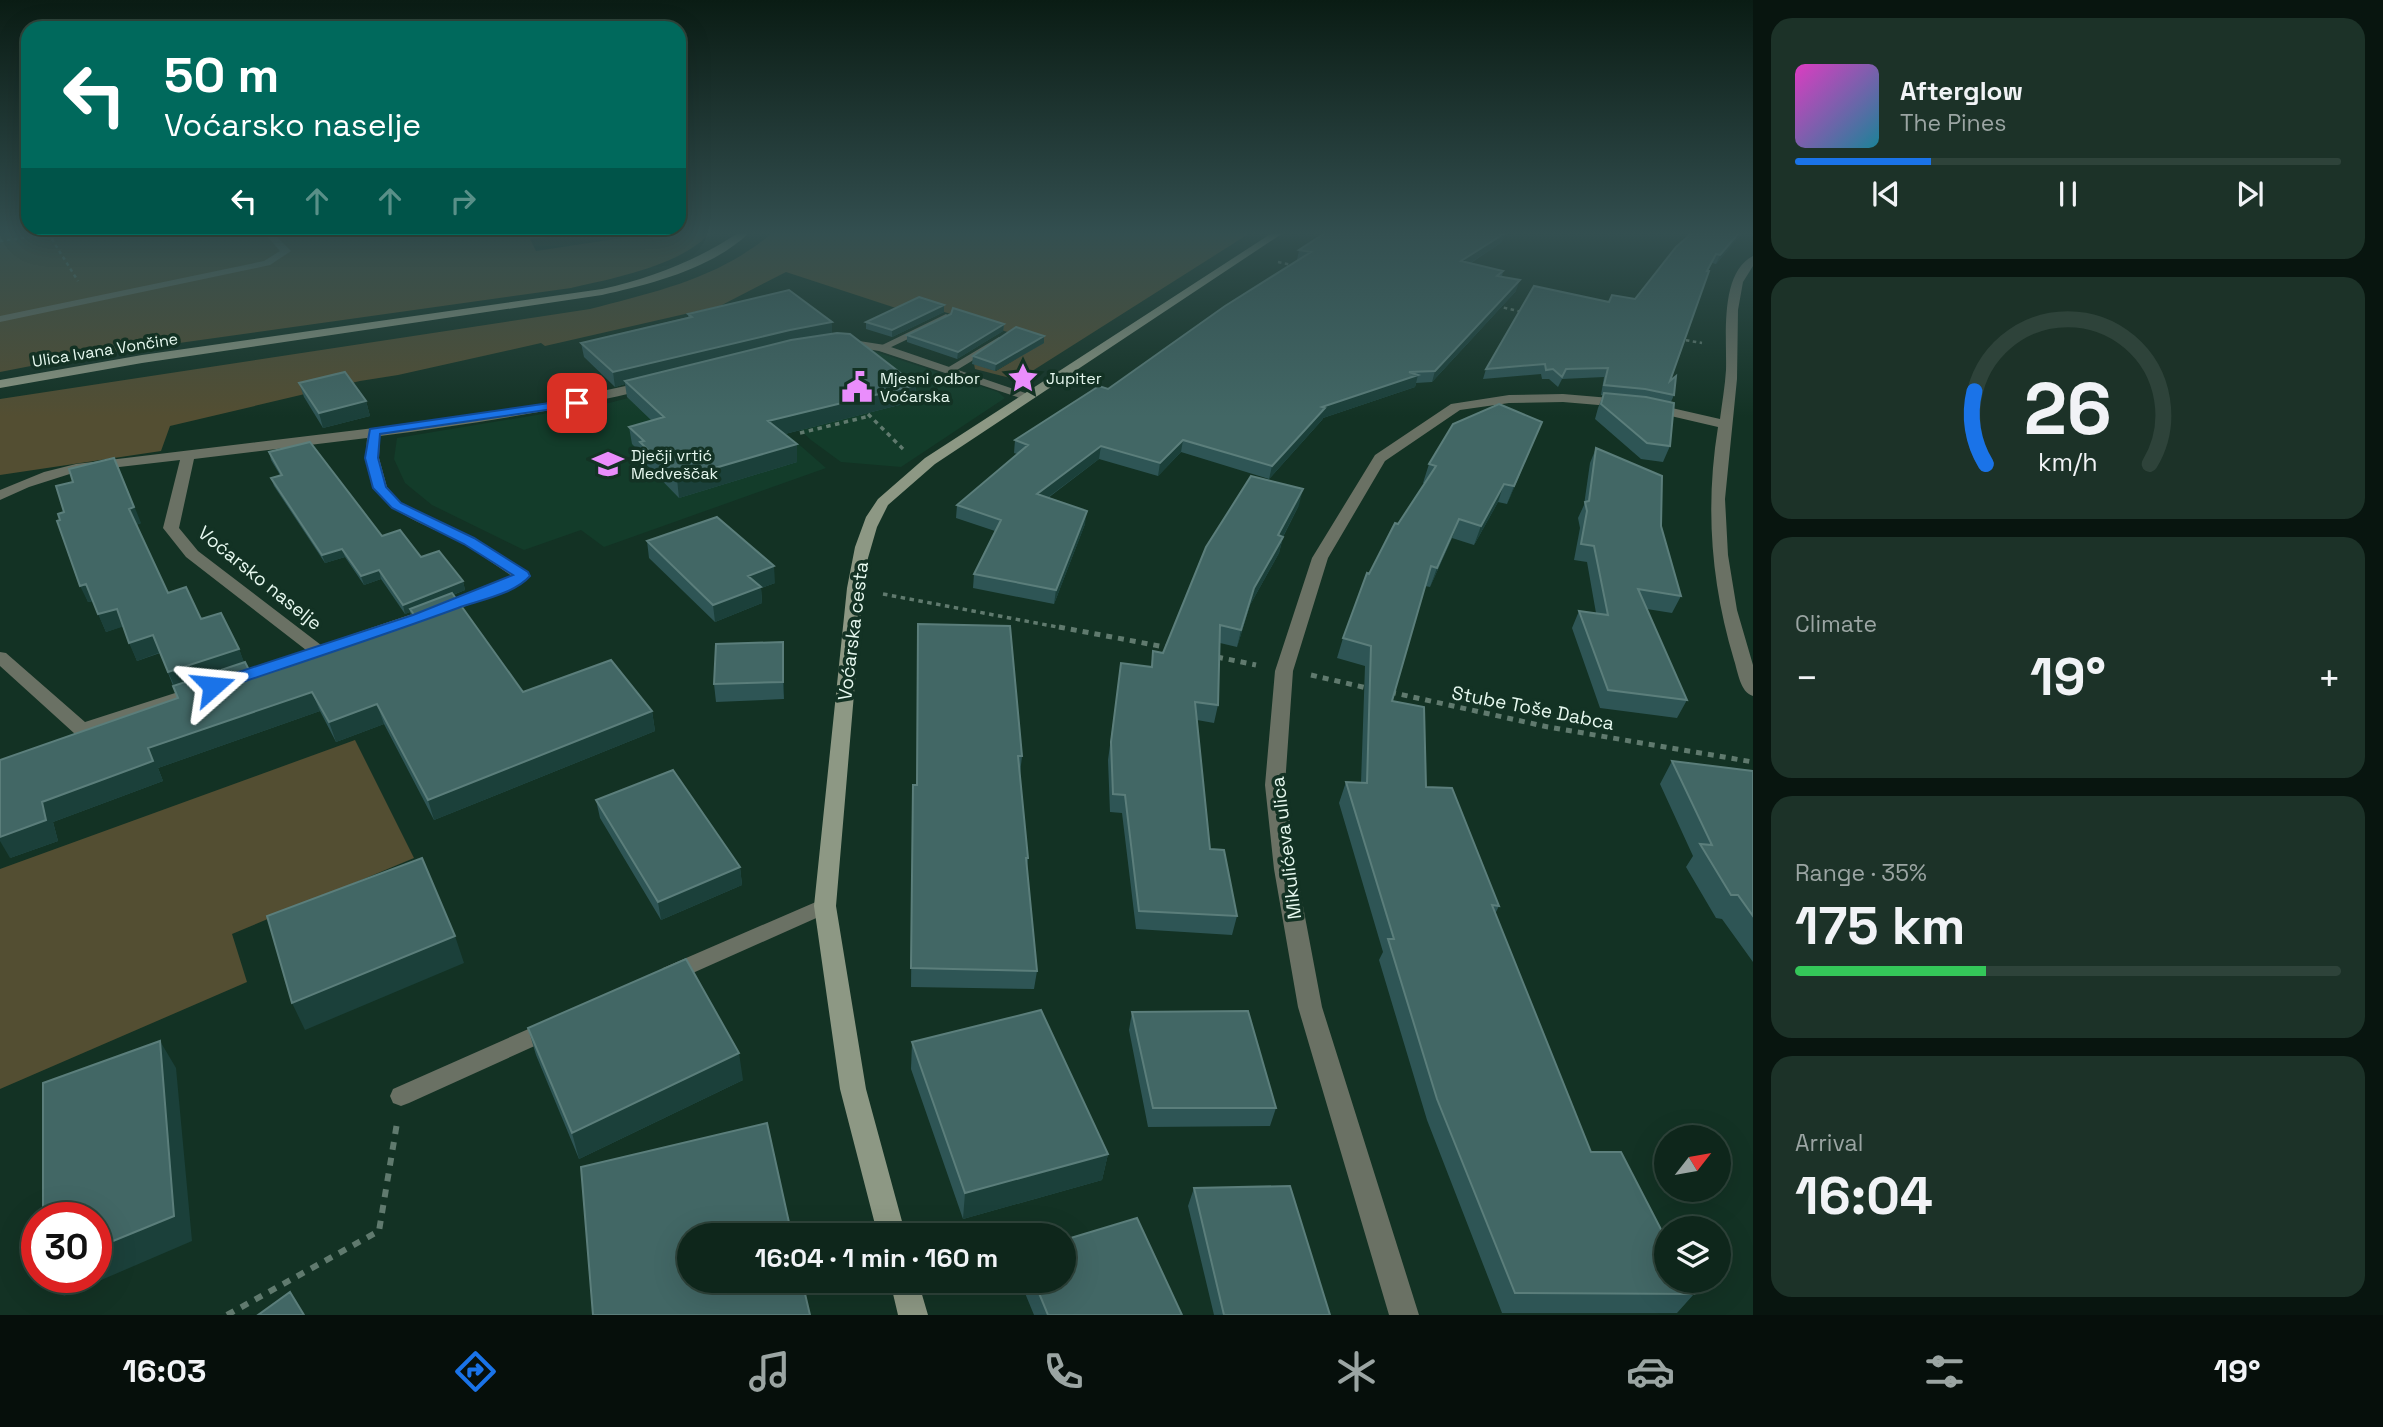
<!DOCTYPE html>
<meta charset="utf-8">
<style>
body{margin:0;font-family:"Space Grotesk",sans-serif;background:#1c3228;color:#f1f3f6;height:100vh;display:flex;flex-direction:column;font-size:26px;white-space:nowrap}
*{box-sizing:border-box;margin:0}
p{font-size:23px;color:#9ba5a3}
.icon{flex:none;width:38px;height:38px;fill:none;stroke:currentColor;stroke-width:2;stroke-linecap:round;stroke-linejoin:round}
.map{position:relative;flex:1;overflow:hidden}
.sheet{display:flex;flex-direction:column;gap:18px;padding:18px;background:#08150f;width:630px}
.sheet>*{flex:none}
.top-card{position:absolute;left:21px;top:21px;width:665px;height:214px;border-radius:21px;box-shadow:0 7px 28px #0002,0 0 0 2px #2e433a;background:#00695c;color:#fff;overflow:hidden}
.needle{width:46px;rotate:59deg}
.controls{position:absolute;left:1654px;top:1125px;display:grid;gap:14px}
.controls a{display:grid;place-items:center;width:77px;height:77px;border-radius:50%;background:#0e261b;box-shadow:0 7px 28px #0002,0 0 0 2px #2e433a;font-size:35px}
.speed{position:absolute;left:21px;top:1202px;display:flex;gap:14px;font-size:35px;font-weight:700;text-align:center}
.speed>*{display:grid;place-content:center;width:91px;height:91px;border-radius:50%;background:#0e261b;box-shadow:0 7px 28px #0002,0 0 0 2px #2e433a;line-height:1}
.speed .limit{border:10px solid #d22;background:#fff;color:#111}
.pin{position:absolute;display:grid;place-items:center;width:60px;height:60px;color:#fff;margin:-30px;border-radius:14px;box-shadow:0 4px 10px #0006}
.me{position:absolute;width:77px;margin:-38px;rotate:72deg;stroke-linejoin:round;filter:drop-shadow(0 0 5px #0008)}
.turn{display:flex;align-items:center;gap:24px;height:147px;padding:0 28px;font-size:32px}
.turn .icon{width:91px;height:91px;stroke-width:2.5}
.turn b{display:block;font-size:49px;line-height:60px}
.lanes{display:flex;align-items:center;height:66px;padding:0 28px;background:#0003;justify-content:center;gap:35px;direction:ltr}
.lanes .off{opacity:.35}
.big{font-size:52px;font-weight:700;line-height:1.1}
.sheet .widget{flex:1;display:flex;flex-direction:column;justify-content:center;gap:10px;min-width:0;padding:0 24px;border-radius:21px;background:#1c3228}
.sheet .dial{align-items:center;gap:0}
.dial svg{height:182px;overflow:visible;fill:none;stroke:#2e433a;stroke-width:7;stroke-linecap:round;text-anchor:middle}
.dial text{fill:#f1f3f6;stroke:none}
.song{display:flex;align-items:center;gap:21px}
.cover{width:84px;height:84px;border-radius:10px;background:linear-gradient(135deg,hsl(310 70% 55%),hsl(190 70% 35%))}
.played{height:7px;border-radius:4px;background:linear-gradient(90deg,#1a73e8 25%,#2e433a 25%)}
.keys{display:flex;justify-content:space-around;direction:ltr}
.heat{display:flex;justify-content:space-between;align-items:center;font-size:38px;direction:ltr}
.charge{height:10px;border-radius:5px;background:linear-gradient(90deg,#34c759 35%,#2e433a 0)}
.trip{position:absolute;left:677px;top:1223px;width:399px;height:70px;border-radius:35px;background:#0e261b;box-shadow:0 7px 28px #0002,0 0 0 2px #2e433a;font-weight:700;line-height:70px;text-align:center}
.dock{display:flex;height:112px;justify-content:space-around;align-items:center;background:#060f0b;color:#9ba5a3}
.dock .icon{width:49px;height:49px}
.dock .on{color:#1a73e8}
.dock b{font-size:32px;color:#f1f3f6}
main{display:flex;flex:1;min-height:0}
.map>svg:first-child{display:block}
.built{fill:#133c2a}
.green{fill:#534e32}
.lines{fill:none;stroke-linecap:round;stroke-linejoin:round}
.path-far3{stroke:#607a6e;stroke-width:2.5;stroke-dasharray:3.5 3.5;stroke-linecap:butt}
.path-far2{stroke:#607a6e;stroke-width:3.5;stroke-dasharray:4.5 4.5;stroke-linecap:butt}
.path-far1{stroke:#607a6e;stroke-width:5;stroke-dasharray:6 6;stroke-linecap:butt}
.path{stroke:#607a6e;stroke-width:6;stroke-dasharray:8 8;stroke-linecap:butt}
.lane{fill:#6a7164;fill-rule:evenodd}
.street{fill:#6a7164;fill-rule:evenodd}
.secondary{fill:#8d9884;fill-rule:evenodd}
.wall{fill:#2e5555}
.shaded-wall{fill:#1b403a}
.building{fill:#426765;stroke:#5b7e7b;stroke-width:2}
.route{fill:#1a73e8;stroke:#114b97;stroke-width:2}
.labels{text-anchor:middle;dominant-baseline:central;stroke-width:7;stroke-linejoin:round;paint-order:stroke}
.far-street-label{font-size:16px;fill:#e6f8ef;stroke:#133224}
.far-poi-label{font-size:16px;fill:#e6f8ef;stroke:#133224;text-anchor:start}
.street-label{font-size:19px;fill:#e6f8ef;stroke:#133224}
</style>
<main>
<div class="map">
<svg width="1753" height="1315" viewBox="0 0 1753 1315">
<rect width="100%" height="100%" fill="#133224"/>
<path class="built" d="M861,347L998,392L1005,398L901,467L841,462L811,440L770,402Z
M725,373L778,426L826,468L604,547L581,530L524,550L432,505L405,483L394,459L397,438L609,403Z"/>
<path class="green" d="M0,233H579L530,239L536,251L655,233H710C680,266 614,278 571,288L72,358L0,372Z
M772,233H1250L1018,380L975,369L974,364L996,371L1043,343L919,304L905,311L786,272L720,306L545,346L541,343L398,375L360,381L170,426L161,451L0,475V399L590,309C655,292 720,278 772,233Z
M355,740L414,858L232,934L247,982L0,1089V869Z"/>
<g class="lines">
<path class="path-far3" d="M48,233L78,281
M0,241L61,233
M1278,262L1297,266
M1497,306L1522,312
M1679,339L1702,343"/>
<path class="path-far2" d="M868,414L904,450
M800,433L870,416
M883,594L1068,629"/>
<path class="path-far1" d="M1059,627L1170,648
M1217,657L1256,665
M1311,675L1367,688
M1390,692L1548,727L1753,762"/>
<path class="path" d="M227,1315L379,1231L397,1123"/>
<path class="lane" d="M264,233H273L291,251L270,265L0,322V316L264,261L280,251Z
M946,314L951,317L950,319L885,350L876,348Z
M999,337L1003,338V342L952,373L942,371Z
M825,898L832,901L835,906L832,911L677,980L670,983L663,980L660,974L663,968Z
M551,1019L559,1021L562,1028L559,1035L409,1103L401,1106L393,1103L390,1096L393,1089Z"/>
<path class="street" d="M1753,256V266L1743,282L1738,310L1737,379L1725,499L1728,555L1737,610L1753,665V696C1740,692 1738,672 1734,660C1711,583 1705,507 1718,427L1645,410L1644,407L1650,403L1720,419C1722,403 1725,386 1726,370C1727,338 1719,273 1753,256Z
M840,338L885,345L1034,396L1033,399H1023L879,351L836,344L834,342Z
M649,381L653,382V388C563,410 472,424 380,436L379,458L387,487L401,503L474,538L531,576L515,587L424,622L230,687L224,685L221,681L224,677L306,650L186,557L163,528L180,460L76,472L29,487L0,500V490L44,472L76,464L432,421L541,404ZM367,438C361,510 409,515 462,543C479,553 495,565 512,576L412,614L321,645L198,551L179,528L194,459Z
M1563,394L1622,399L1628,403L1622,407L1563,402L1509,403L1460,410L1385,461L1328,558L1293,671L1285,785L1296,869L1322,1007L1419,1315H1389L1298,1007L1274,869L1265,785L1275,671L1312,558L1375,455L1451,404L1509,395Z
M0,652L6,653L85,722L200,685L209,691L206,695L82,736L75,734L0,666Z"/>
<path class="secondary" d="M738,233H749C711,269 651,284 602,295L142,363L0,388V380L142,355L602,289C651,278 696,261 738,233Z
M1272,233H1283L935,464L888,505L877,527L868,558L863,588L836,906L866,1089L906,1236H878L840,1089L814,906L847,588L855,547L866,517L878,499L925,458Z
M890,1281H918L928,1315H898Z"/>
</g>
<path class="wall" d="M1742,233L1716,264L1712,263L1708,271L1670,381L1674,395L1671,402L1670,446L1663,462L1641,459L1595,419L1598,408L1603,395H1601L1604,377L1562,379L1558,387L1549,379H1542L1541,374L1483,379L1486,369L1609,302L1635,299Z
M1502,242L1471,263L1503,271L1502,277L1516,291L1432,382L1416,383L1415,387L1323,418L1322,420L1269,479L1181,452L1158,476L1099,459L1048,498L1085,524L1054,604L973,588L974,574L995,531L956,518L957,505L1017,454L1014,453L1015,440L1108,389L1299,260H1297L1299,250Z
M944,305V312L892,337L866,329V322Z
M688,314L832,333L916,385L915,401L785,434L797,444V462L679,498L642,460V454L632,444L629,427L652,421L627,397L625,384L615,387L584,357L581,343L688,317Z
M951,314L1004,324L1003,331L957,359L907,342V335Z
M1044,336V343L995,371L972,364L973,356Z
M299,383L366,401L370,416L323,428L304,397Z
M1542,422L1535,439L1507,504L1498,502L1474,545L1452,538L1430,587L1425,586L1392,701L1426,787L1499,906L1495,914L1591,1152L1694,1294L1677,1313H1502L1427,1120L1379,960L1383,952L1339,803L1346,782L1361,783L1365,666L1337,658L1343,638L1369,574L1398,524L1425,483H1423L1429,464Z
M1596,448L1661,526L1681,596L1672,613L1647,609L1687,700L1677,718L1600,708L1572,628L1579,611L1596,613L1587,562L1574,560L1580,528L1578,518L1584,505L1590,463Z
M269,452L382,536L421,557L463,581L465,590L453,595L523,692L652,711L655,731L434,820L384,724L336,742L320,711L158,768L163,781L53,822L58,841L10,858L178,698L160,653L137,661L123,626L106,632L93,601L88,602L57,521L141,523L136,525L168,593L239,649L244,663L252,676L413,620L410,612L405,614L381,579L364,585L345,557L325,563L274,486L271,478L280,475L271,460Z
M1299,505L1283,537L1279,553L1250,605L1237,647L1220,643L1218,705L1214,723L1197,720L1210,849L1237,916L1232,935L1136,929L1122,813L1110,812L1108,760L1121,663L1151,667L1153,651L1163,653Z
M647,541L775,583L761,588L762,603L715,622L649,558Z
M918,624L1022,756L1020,774L1028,858L1027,868L1037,971L1034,989L911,987L913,785H917Z
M783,642L784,699L716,702L714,684Z
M1672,761L1753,771V962L1722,919L1716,918L1686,867L1693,856L1660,784Z
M596,800L740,867L742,885L661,920L600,818Z
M1132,1012L1276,1108L1270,1126L1148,1127L1129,1030Z
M528,1028L743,1080L579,1159L536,1055Z
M912,1042L1108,1154L1102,1180L963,1219L911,1069Z
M1194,1188L1330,1315H1214L1188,1206Z
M1020,1281H1064L1182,1315H1034Z"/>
<path class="shaded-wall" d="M1505,233L1502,242L1458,271L1461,261Z
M1739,233H1742L1716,264L1720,255Z
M1520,280L1516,291L1432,382L1435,371Z
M944,305V312L892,337V330Z
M832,322V336L625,381V384L615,387L613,372L790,330Z
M1004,324L1003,331L957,359L958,352Z
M1044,336V343L995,371L996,364Z
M1418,375L1415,387L1323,418L1322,420L1269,479L1272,466L1322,407Z
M916,385L915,401L769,438L768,421Z
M366,401L370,416L323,428L319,413Z
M1542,422L1535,439L1507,504L1514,486Z
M1183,440L1181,452L1158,476L1160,463Z
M797,444V462L679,498L677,479Z
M1101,446L1099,459L1035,507L1037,494Z
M121,473L141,523L136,525L129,509Z
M1504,484L1498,502L1474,545L1481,526Z
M1303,489L1299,505L1276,550L1283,537L1279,553L1250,605L1237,647L1241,630L1254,588L1278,535Z
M1087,511L1085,524L1054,604L1056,590Z
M1459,519L1452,538L1430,587L1437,568Z
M342,549L345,557L325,563L322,555Z
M774,566L775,583L761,588L762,603L715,622L713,605L748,576Z
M379,570L381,579L364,585L361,576Z
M463,581L465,590L411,611L410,609V612L405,614L403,605Z
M86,584L95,601L88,602L80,586Z
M117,609L125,626L106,632L98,614Z
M153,635L161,652L137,661L129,643Z
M783,642L784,659V699L783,682Z
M239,649L246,667L176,690L168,672Z
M312,692L320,711L158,768L163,781L53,822L58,841L10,858L0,841V837L42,802L148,748Z
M377,704L384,724L336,742L329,722Z
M652,711L655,731L434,820L428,800Z
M740,867L742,885L661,920L658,902Z
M455,936L464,963L305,1030L292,1003Z
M160,1041L176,1068L192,1241L64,1296L49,1278H96V1248Z
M739,1053L743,1080L579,1159L572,1133Z
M1108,1154L1102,1180L963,1219L965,1193Z"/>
<path class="building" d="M1325,233H1505L1461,261L1503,271L1497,276L1520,280L1435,371L1409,372L1418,375L1322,407L1325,408L1272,466L1183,440L1160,463L1101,446L1037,494L1087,511L1056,590L974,574L1001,520L957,505L1028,445L1015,440L1099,386L1108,389L1225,306L1311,252L1299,250Z
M1692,233H1739L1720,255L1716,254L1707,271H1709L1670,381L1676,376L1674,395L1645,389L1604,385L1608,368L1566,369L1562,377L1553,369L1546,370L1545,364L1486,369L1534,286L1609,302L1612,295L1635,299L1676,247Z
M789,290L832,322L790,330L613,372L581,343L692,317L688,314Z
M919,297L944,305L892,330L866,322Z
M953,308L1004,324L958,352L907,335L951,314Z
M1016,327L1044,336L996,364L973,356Z
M837,333L850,334L916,385L768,421L797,444L677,479L640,442L644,441L629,427L664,417L625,381L791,340Z
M345,372L366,401L319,413L299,383Z
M1604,393L1646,397L1674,403L1670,446L1647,443L1601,404Z
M1499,404L1542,422L1514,486L1504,484L1481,526L1459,519L1437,568L1431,566L1392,701L1424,707L1426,787L1452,788L1499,906L1492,905L1591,1152H1621L1666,1239V1281H1688L1694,1294L1515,1293L1437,1099L1388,939H1394L1346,782L1367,783L1371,646L1343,638L1367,573L1369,574L1395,523L1398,524L1436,466L1429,464L1453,424Z
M310,442L382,536L400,530L421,557L439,551L463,581L403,605L379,570L361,576L342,549L322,555L271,478L282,475L269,452Z
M1596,448L1662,476L1661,526L1681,596L1638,589L1687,700L1608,690L1579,611L1608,615L1594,546L1581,544L1587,511L1585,502L1589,501Z
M114,458L134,507L129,509L168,593L186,587L201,619L221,613L239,649L168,672L153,635L129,643L117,609L98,614L86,584L80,586L57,521L60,520L58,514L64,512L56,486L73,482L69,469Z
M1251,476L1303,489L1278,535L1283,537L1254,588L1241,630L1220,625L1218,705L1195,702L1210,849L1224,850L1237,916L1139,911L1125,795L1113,794L1111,742L1121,663L1152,667L1153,651L1163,653L1206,547Z
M717,517L774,566L748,576L761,587L713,605L647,541Z
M452,593L523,692L611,660L652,711L428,800L377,704L329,722L312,692L148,748L153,761L42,802L46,820L0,837V760L178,698L173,686L245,662L252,676L417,619L410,609Z
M918,624L1010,626L1022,756H1018L1028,858H1026L1037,971L911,968L913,785H917Z
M783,642V682L714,684L716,644Z
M1672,761L1753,771V916L1738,895H1731L1700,844L1712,845Z
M673,770L740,867L658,902L596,800Z
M422,858L455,936L292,1003L267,916Z
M686,959L739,1053L572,1133L528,1028Z
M1041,1010L1108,1154L965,1193L912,1042Z
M1248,1011L1276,1108H1153L1132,1012Z
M160,1041L174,1216L96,1248V1218H43V1083Z
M767,1123L792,1236H690V1281H802L810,1315H593L581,1167Z
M1290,1186L1330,1315H1224L1194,1188Z
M1137,1218L1182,1315H1048L1034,1281H1064V1240Z
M290,1292L304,1315H258Z"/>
<linearGradient id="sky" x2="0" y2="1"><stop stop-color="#0a1c14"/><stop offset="0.56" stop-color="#334f50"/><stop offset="1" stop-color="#334f50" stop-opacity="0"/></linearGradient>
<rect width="1753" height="417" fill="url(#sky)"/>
<path class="route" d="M577,399L581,400V405L380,434L378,458L386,487L401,503L474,538L528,572L530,576C514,594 480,600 458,608C379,637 299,663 219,690H208L205,686L208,682L413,615L513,575L464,544L392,508L373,488L365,458L370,429Z"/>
<defs>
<symbol id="sight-bare" viewBox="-9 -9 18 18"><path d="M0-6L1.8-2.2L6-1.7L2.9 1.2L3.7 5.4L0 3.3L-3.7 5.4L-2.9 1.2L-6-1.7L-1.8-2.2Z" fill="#ea8dfc" stroke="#133224" stroke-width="2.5" paint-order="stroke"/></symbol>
<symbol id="civic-bare" viewBox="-9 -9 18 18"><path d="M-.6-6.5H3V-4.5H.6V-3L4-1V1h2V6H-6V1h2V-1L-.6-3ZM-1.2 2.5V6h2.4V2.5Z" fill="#ea8dfc" stroke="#133224" stroke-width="2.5" paint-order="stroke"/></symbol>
<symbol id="school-bare" viewBox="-9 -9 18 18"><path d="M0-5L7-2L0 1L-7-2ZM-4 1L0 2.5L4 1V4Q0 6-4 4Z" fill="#ea8dfc" stroke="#133224" stroke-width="2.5" paint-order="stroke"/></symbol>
</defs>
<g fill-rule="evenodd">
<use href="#sight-bare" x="1001" y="356" width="44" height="44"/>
<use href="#civic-bare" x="835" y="365" width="44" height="44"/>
<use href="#school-bare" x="586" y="442" width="44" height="44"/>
</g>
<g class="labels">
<g class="far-street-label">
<text transform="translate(105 350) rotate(-9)">Ulica Ivana Vončine</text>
</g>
<g class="far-poi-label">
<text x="880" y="378">Mjesni odbor<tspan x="880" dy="18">Voćarska</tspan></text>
<text x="1046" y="378">Jupiter</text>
<text x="631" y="455">Dječji vrtić<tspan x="631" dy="18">Medveščak</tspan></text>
</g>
<g class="street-label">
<text transform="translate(260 578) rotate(39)">Voćarsko naselje</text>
<text transform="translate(853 631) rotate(-83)">Voćarska cesta</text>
<text transform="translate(1533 708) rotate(11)">Stube Toše Dabca</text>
<text transform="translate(1286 848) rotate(-97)">Mikulićeva ulica</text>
</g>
</g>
</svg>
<div class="controls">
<a><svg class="needle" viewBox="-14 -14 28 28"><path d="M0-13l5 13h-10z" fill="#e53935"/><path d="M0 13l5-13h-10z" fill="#9ba5a3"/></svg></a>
<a><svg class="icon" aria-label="layers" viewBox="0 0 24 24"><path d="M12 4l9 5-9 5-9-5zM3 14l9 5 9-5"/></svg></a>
</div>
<div class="speed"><div class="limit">30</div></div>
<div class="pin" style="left:577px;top:403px;background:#d93025"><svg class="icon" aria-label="arrive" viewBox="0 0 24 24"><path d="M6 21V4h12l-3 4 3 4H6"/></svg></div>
<svg class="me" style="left:213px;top:686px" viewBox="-20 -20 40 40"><path d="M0-17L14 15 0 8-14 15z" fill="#1a73e8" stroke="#fff" stroke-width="4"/></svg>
<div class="trip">16:04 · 1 min · 160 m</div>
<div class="top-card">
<div class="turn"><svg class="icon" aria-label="left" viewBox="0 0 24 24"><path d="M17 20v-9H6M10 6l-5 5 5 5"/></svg><div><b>50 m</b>Voćarsko naselje</div></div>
<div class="lanes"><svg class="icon" aria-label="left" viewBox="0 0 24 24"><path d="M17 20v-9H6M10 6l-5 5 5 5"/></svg><svg class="icon off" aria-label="ahead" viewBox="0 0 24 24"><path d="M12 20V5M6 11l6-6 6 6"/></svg><svg class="icon off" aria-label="ahead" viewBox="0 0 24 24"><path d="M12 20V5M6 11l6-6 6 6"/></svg><svg class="icon off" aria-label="right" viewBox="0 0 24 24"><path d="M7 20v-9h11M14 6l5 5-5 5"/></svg></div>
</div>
</div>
<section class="sheet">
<div class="widget">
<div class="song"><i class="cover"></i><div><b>Afterglow</b><p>The Pines</p></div></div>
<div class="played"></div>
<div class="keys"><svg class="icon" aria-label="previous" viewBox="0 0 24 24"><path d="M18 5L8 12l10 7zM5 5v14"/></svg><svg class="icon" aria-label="pause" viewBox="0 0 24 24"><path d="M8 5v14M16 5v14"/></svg><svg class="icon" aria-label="next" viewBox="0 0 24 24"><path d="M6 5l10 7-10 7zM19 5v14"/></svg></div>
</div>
<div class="widget dial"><svg viewBox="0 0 100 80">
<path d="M14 69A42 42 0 1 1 86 69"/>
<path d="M14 69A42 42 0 0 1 9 37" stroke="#1a73e8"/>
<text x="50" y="56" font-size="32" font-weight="700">26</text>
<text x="50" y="72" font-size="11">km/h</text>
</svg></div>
<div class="widget"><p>Climate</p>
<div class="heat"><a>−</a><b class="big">19°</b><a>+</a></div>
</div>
<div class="widget"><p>Range · 35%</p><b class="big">175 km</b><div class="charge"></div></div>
<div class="widget"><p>Arrival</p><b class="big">16:04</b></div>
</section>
</main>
<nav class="dock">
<b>16:03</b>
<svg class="icon on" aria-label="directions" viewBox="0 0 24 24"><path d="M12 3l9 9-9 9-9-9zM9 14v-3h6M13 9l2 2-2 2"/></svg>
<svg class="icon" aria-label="music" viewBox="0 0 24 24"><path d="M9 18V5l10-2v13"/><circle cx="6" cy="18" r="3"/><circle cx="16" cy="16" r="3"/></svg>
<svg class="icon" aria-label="phone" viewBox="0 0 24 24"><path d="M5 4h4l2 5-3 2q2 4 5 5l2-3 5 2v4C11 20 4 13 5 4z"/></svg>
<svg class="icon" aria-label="climate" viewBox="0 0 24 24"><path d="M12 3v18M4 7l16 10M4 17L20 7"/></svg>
<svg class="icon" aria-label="car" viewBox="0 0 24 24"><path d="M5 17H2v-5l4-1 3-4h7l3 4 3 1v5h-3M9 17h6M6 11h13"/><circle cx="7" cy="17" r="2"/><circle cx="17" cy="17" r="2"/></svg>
<svg class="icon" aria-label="filters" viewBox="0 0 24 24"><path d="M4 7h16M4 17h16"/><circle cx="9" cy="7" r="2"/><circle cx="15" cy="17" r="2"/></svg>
<b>19°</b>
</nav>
